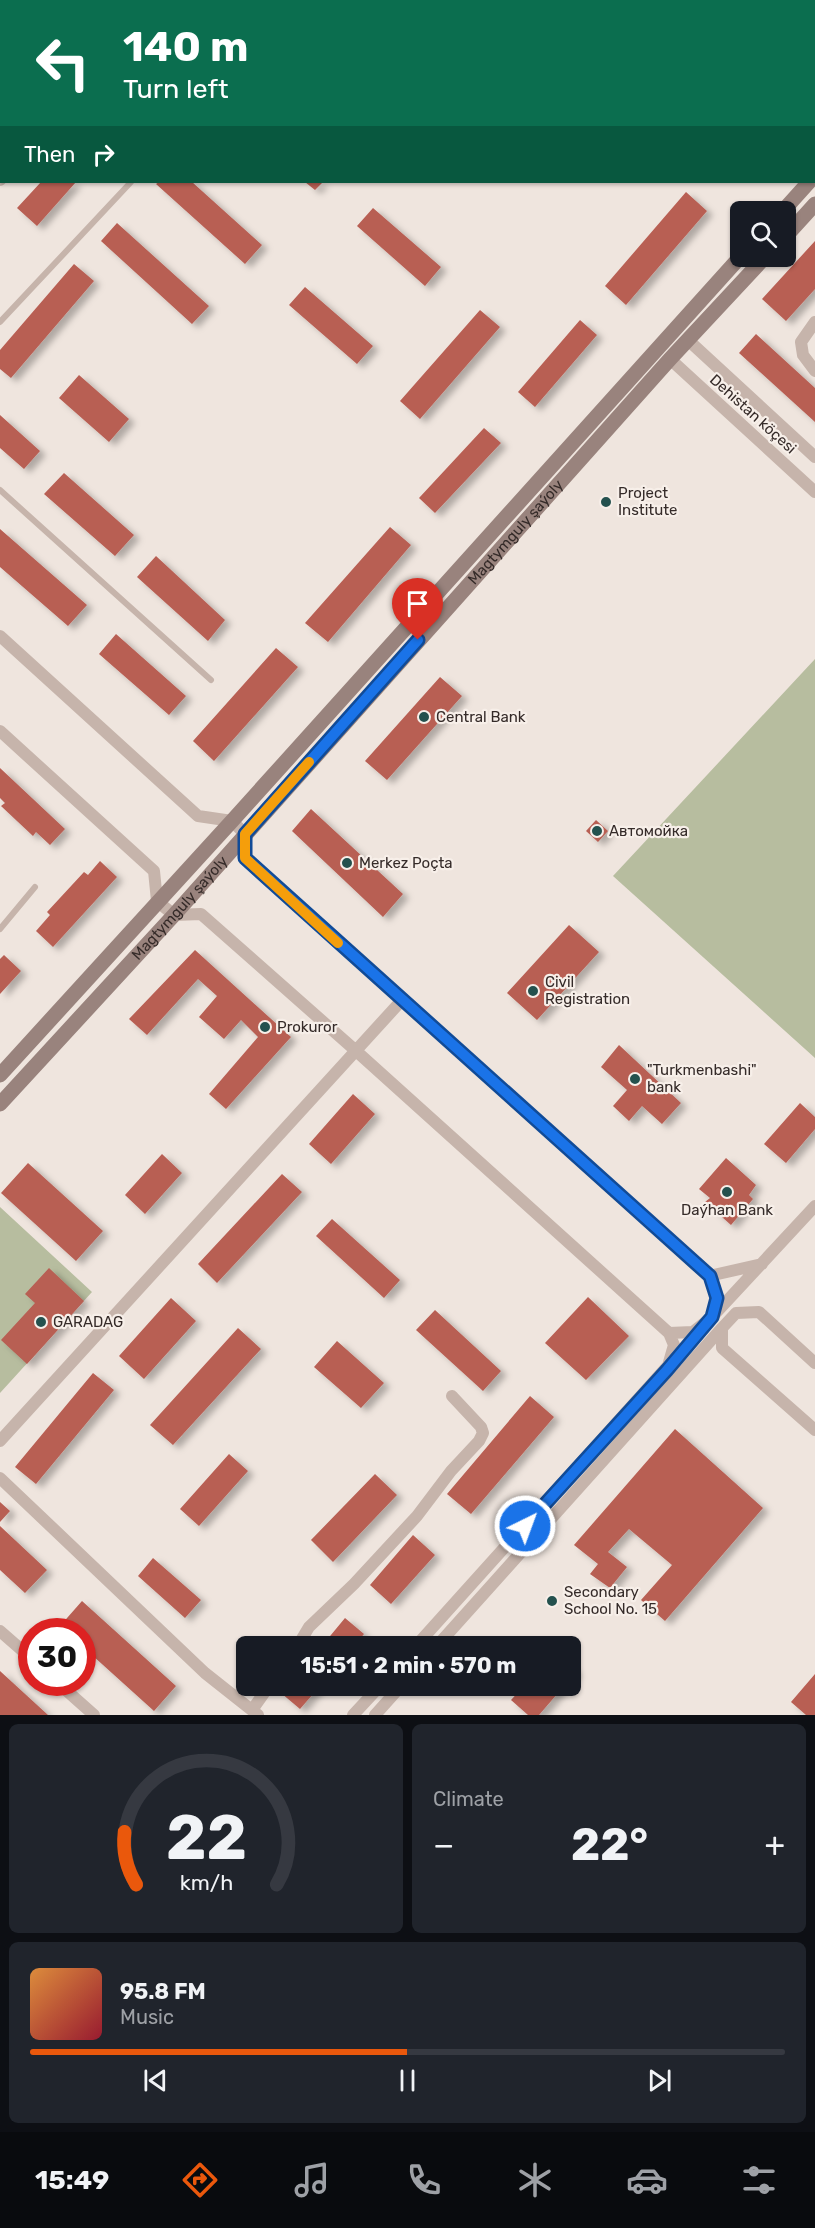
<!DOCTYPE html>
<meta charset="utf-8">
<style>
body{margin:0;font-family:Rubik,sans-serif;background:#20242c;color:#f1f3f6;height:100vh;display:flex;flex-direction:column;font-size:22px;white-space:nowrap}
*{box-sizing:border-box;margin:0}
p{font-size:20px;color:#9ea1a6}
.icon{flex:none;width:33px;height:33px;fill:none;stroke:currentColor;stroke-width:2;stroke-linecap:round;stroke-linejoin:round}
.map{position:relative;height:1715px;overflow:hidden}
.panel{display:flex;flex-direction:column;gap:9px;padding:9px;background:#0d0f14;flex:1}
.panel>*{flex:none}
.hud{position:absolute;left:0px;top:0px;width:816px;height:183px;box-shadow:0 2px 4px #0004;background:#0b6e4f;color:#fff;overflow:hidden}
.fabs{position:absolute;left:730px;top:201px;display:grid;gap:12px}
.fabs a{display:grid;place-items:center;width:66px;height:66px;border-radius:9px;background:#171b24;box-shadow:0 2px 4px #0004;font-size:30px}
.speed{position:absolute;left:18px;top:1618px;display:flex;gap:12px;font-size:30px;font-weight:700;text-align:center}
.speed>*{display:grid;place-content:center;width:78px;height:78px;border-radius:50%;background:#171b24;box-shadow:0 2px 4px #0004;line-height:1}
.speed .limit{border:9px solid #d22;background:#fff;color:#111}
.pin{position:absolute;display:grid;place-items:center;width:51px;height:51px;color:#fff;margin:-62px -26px;border-radius:50% 50% 50% 0;rotate:-45deg;box-shadow:0 0 6px #0007}
.pin .icon{rotate:45deg}
.me{position:absolute;width:66px;margin:-33px;rotate:42deg;stroke-linejoin:round;filter:drop-shadow(0 0 4px #0008)}
.turn{display:flex;align-items:center;gap:21px;height:126px;padding:0 24px;font-size:27px}
.turn .icon{width:78px;height:78px;stroke-width:2.5}
.turn b{display:block;font-size:42px;line-height:51px}
.then{display:flex;align-items:center;height:57px;padding:0 24px;background:#0003;gap:12px;font-size:22px}
.big{font-size:45px;font-weight:700;line-height:1.1}
.panel .widget{flex:1;display:flex;flex-direction:column;justify-content:center;gap:9px;min-width:0;padding:0 21px;border-radius:9px;background:#20242c}
.panel .dial{align-items:center;gap:0}
.dial svg{height:156px;overflow:visible;fill:none;stroke:#363941;stroke-width:7;stroke-linecap:round;text-anchor:middle}
.dial text{fill:#f1f3f6;stroke:none}
.song{display:flex;align-items:center;gap:18px}
.cover{width:72px;height:72px;border-radius:9px;background:linear-gradient(135deg,hsl(30 70% 55%),hsl(350 70% 35%))}
.played{height:6px;border-radius:3px;background:linear-gradient(90deg,#ea580c 50%,#363941 50%)}
.keys{display:flex;justify-content:space-around;direction:ltr}
.heat{display:flex;justify-content:space-between;align-items:center;font-size:33px;direction:ltr}
.panel .tiles{flex:1;display:grid;gap:9px;grid-template-columns:1fr 1fr}
.widget:last-child{grid-column:span 2}
.trip{position:absolute;left:236px;top:1636px;width:345px;height:60px;border-radius:9px;background:#171b24;box-shadow:0 2px 4px #0004;font-weight:700;line-height:60px;text-align:center}
.tabs{display:flex;height:96px;justify-content:space-around;align-items:center;background:#090b0e;color:#9ea1a6}
.tabs .icon{width:42px;height:42px}
.tabs .selected{color:#ea580c}
.tabs b{font-size:27px;color:#f1f3f6}
.map>svg:first-child{display:block}
.green{fill:#b7bd9f}
.building{fill:#b85e53;filter:url(#shadow)}
.lines{fill:none;stroke-linecap:round;stroke-linejoin:round}
.lane{stroke:#c6b4ab;stroke-width:6}
.street{stroke:#c6b4ab;stroke-width:12}
.secondary{stroke:#99837d;stroke-width:15}
.route-casing{stroke:#114b97;stroke-width:15}
.route{stroke:#1a73e8;stroke-width:10}
.slow{stroke:#f59e0b;stroke-width:10}
.poi-dot{fill:#24514e;stroke:#f7efe9;stroke-width:2}
.labels{text-anchor:middle;dominant-baseline:central;stroke-width:4.5;stroke-linejoin:round;paint-order:stroke}
.street-label{font-size:15px;fill:#352b29;stroke:#f7efe9}
.poi-label{font-size:15px;fill:#352b29;stroke:#f7efe9;text-anchor:start}
</style>
<div class="map">
<svg width="815" height="1715" viewBox="0 0 815 1715">
<defs>
<filter id="shadow"><feDropShadow dx="6" dy="4" stdDeviation="3" flood-color="#0004"/></filter>
</defs>
<rect width="100%" height="100%" fill="#efe5de"/>
<path class="green" d="M815,659V1058L613,876Z
M0,1207L92,1292L0,1393Z"/>
<path class="building" d="M41,182H76L37,226L17,208Z
M159,182H192L262,245L245,264L156,184Z
M305,182H323L315,190Z
M686,192L707,211L626,305L605,286Z
M373,208L441,267L425,286L357,226Z
M117,223L209,306L192,324L101,241Z
M815,241V289L786,321L762,299Z
M74,264L94,281L11,378L0,369V350Z
M305,287L373,346L357,364L289,305Z
M480,310L500,327L420,419L400,401Z
M580,320L597,335L535,407L518,392Z
M756,334L815,388V422L739,353Z
M79,375L129,419L109,442L59,398Z
M0,415L40,451L24,469L0,448Z
M484,428L501,443L435,513L419,498Z
M64,473L134,535L115,556L44,494Z
M390,527L411,545L328,642L305,623Z
M0,529L87,605L68,626L0,567Z
M156,556L225,620L208,641L137,577Z
M116,634L186,696L169,715L99,654Z
M276,648L298,667L214,761L193,741Z
M440,677L462,696L387,780L365,761Z
M0,768L65,829L50,845L36,832L33,836L1,806L5,803L0,798Z
M311,809L403,894L383,917L292,831Z
M596,820L608,831L598,842L586,831Z
M100,861L117,877L53,947L36,931L50,915L47,912L84,872L88,875Z
M569,925L599,952L537,1020L507,993Z
M195,950L291,1037L226,1109L209,1094L258,1037L241,1020L224,1039L199,1017L217,996L198,979L147,1035L129,1019Z
M4,955L21,971L0,994V959Z
M619,1045L681,1103L662,1124L642,1106L629,1121L613,1106L627,1090L601,1067Z
M353,1094L375,1114L331,1164L309,1144Z
M800,1103L815,1117V1129L786,1163L764,1144Z
M162,1154L182,1173L145,1214L125,1195Z
M726,1158L756,1185L749,1195L753,1199L731,1225L705,1202L710,1198L699,1189Z
M28,1163L103,1231L76,1261L1,1193Z
M282,1174L302,1192L217,1283L198,1264Z
M332,1219L400,1280L384,1298L316,1236Z
M49,1268L84,1301L27,1364L1,1340L35,1303L25,1294Z
M588,1297L629,1336L586,1380L545,1343Z
M171,1298L196,1321L144,1379L119,1356Z
M435,1310L501,1371L483,1391L416,1330Z
M238,1328L261,1349L173,1445L150,1425Z
M337,1341L384,1383L361,1408L314,1367Z
M93,1373L114,1390L36,1484L15,1467Z
M530,1396L554,1417L471,1514L447,1494Z
M675,1429L763,1508L665,1621L641,1600L672,1565L629,1529L608,1552L627,1567L610,1588L590,1574L598,1564L574,1545Z
M229,1454L248,1471L199,1526L180,1509Z
M375,1474L397,1495L333,1562L311,1540Z
M0,1502L10,1511L0,1522Z
M0,1526L47,1570L25,1593L0,1570Z
M413,1535L435,1555L391,1604L370,1585Z
M153,1558L201,1600L185,1618L138,1576Z
M82,1601L176,1686L154,1711L82,1646V1632H67L60,1626Z
M345,1618L364,1634L353,1647H321Z
M570,1666L576,1672L570,1679Z
M0,1671L48,1715H0Z
M815,1674V1715H806L791,1702Z
M288,1686H320L300,1709L281,1693Z
M524,1686H564L539,1715H528L511,1700Z"/>
<g class="lines">
<path class="lane" d="M67,2L68,0
M291,2L293,0
M0,57L2,56
M0,322L131,182
M0,490L211,680
M0,929L35,887"/>
<path class="street" d="M162,2L163,0
M0,180L2,178
M815,322L801,342L803,355L815,371
M688,340L815,457
M670,359L815,492
M0,636L198,816L232,821L245,834V858L709,1276L717,1298L712,1317L693,1332L669,1333L355,1050L201,914L174,915L157,901L154,871L0,731
M709,1276L762,1264
M713,1316L815,1206
M815,1363L759,1312L736,1313L722,1328V1348L815,1430
M668,1366L674,1345L669,1333
M0,1441L402,1000
M0,1478L205,1673L258,1715
M0,1631L32,1659
M297,1647L309,1627L354,1584L417,1516L451,1471L479,1441L483,1433L481,1427L452,1396
M415,1647L701,1329
M436,1647L722,1328
M58,1683L94,1715
M252,1710L269,1686
M353,1715L380,1686
M375,1715L401,1686"/>
<g class="secondary">
<path d="M757,0L759,2"/>
<path d="M801,0L802,2"/>
<path d="M814,13H815"/>
<path d="M814,52L815,53"/>
<path d="M782,212L809,182"/>
<path d="M786,236L815,204"/>
<path d="M0,1075L232,821L741,256"/>
<path id="s1" d="M0,1104L174,915L670,359L766,256"/>
</g>
</g>
<g class="lines">
<defs>
<path id="route" d="M418,640L245,834V858L710,1276L717,1298L712,1317L667,1370L525,1526"/>
</defs>
<use href="#route" class="route-casing"/>
<use href="#route" class="route"/>
<path class="slow" d="M309,762L245,834V858L338,943"/>
</g>
<g class="poi-dot">
<circle cx="606" cy="502" r="6"/>
<circle cx="424" cy="717" r="6"/>
<circle cx="597" cy="831" r="6"/>
<circle cx="347" cy="863" r="6"/>
<circle cx="533" cy="991" r="6"/>
<circle cx="265" cy="1027" r="6"/>
<circle cx="635" cy="1079" r="6"/>
<circle cx="727" cy="1192" r="6"/>
<circle cx="41" cy="1322" r="6"/>
<circle cx="552" cy="1601" r="6"/>
</g>
<g class="labels">
<g class="street-label">
<text transform="translate(753 414) rotate(42)">Dehistan köçesi</text>
<text stroke="none"><textPath href="#s1" startOffset="770">Magtymguly şaýoly</textPath></text>
<text stroke="none"><textPath href="#s1" startOffset="266">Magtymguly şaýoly</textPath></text>
</g>
<g class="poi-label">
<text x="618" y="493">Project<tspan x="618" dy="17">Institute</tspan></text>
<text x="436" y="717">Central Bank</text>
<text x="609" y="831">Автомойка</text>
<text x="359" y="863">Merkez Poçta</text>
<text x="545" y="982">Civil<tspan x="545" dy="17">Registration</tspan></text>
<text x="277" y="1027">Prokuror</text>
<text x="647" y="1070">"Turkmenbashi"<tspan x="647" dy="17">bank</tspan></text>
<text x="727" y="1210" text-anchor="middle">Daýhan Bank</text>
<text x="53" y="1322">GARADAG</text>
<text x="564" y="1592">Secondary<tspan x="564" dy="17">School No. 15</tspan></text>
</g>
</g>
</svg>
<div class="fabs">
<a><svg class="icon" aria-label="search" viewBox="0 0 24 24"><circle cx="10" cy="10" r="6"/><path d="M15 15l6 6"/></svg></a>
</div>
<div class="speed"><div class="limit">30</div></div>
<div class="pin" style="left:418px;top:640px;background:#d93025"><svg class="icon" aria-label="arrive" viewBox="0 0 24 24"><path d="M6 21V4h12l-3 4 3 4H6"/></svg></div>
<svg class="me" style="left:525px;top:1526px" viewBox="-20 -20 40 40"><circle r="17" fill="#1a73e8" stroke="#fff" stroke-width="3"/><path d="M0-11L8 9 0 5-8 9z" fill="#fff"/></svg>
<div class="trip">15:51 · 2 min · 570 m</div>
<div class="hud">
<div class="turn"><svg class="icon" aria-label="left" viewBox="0 0 24 24"><path d="M17 20v-9H6M10 6l-5 5 5 5"/></svg><div><b>140 m</b>Turn left</div></div>
<div class="then">Then<svg class="icon" aria-label="right" viewBox="0 0 24 24"><path d="M7 20v-9h11M14 6l5 5-5 5"/></svg></div>
</div>
</div>
<section class="panel">
<div class="tiles">
<div class="widget dial"><svg viewBox="0 0 100 80">
<path d="M14 69A42 42 0 1 1 86 69"/>
<path d="M14 69A42 42 0 0 1 8 42" stroke="#ea580c"/>
<text x="50" y="56" font-size="32" font-weight="700">22</text>
<text x="50" y="72" font-size="11">km/h</text>
</svg></div>
<div class="widget"><p>Climate</p>
<div class="heat"><a>−</a><b class="big">22°</b><a>+</a></div>
</div>
<div class="widget">
<div class="song"><i class="cover"></i><div><b>95.8 FM</b><p>Music</p></div></div>
<div class="played"></div>
<div class="keys"><svg class="icon" aria-label="previous" viewBox="0 0 24 24"><path d="M18 5L8 12l10 7zM5 5v14"/></svg><svg class="icon" aria-label="pause" viewBox="0 0 24 24"><path d="M8 5v14M16 5v14"/></svg><svg class="icon" aria-label="next" viewBox="0 0 24 24"><path d="M6 5l10 7-10 7zM19 5v14"/></svg></div>
</div>
</div>
</section>
<nav class="tabs">
<b>15:49</b>
<svg class="icon selected" aria-label="directions" viewBox="0 0 24 24"><path d="M12 3l9 9-9 9-9-9zM9 14v-3h6M13 9l2 2-2 2"/></svg>
<svg class="icon" aria-label="music" viewBox="0 0 24 24"><path d="M9 18V5l10-2v13"/><circle cx="6" cy="18" r="3"/><circle cx="16" cy="16" r="3"/></svg>
<svg class="icon" aria-label="phone" viewBox="0 0 24 24"><path d="M5 4h4l2 5-3 2q2 4 5 5l2-3 5 2v4C11 20 4 13 5 4z"/></svg>
<svg class="icon" aria-label="climate" viewBox="0 0 24 24"><path d="M12 3v18M4 7l16 10M4 17L20 7"/></svg>
<svg class="icon" aria-label="car" viewBox="0 0 24 24"><path d="M5 17H2v-5l4-1 3-4h7l3 4 3 1v5h-3M9 17h6M6 11h13"/><circle cx="7" cy="17" r="2"/><circle cx="17" cy="17" r="2"/></svg>
<svg class="icon" aria-label="filters" viewBox="0 0 24 24"><path d="M4 7h16M4 17h16"/><circle cx="9" cy="7" r="2"/><circle cx="15" cy="17" r="2"/></svg>
</nav>
